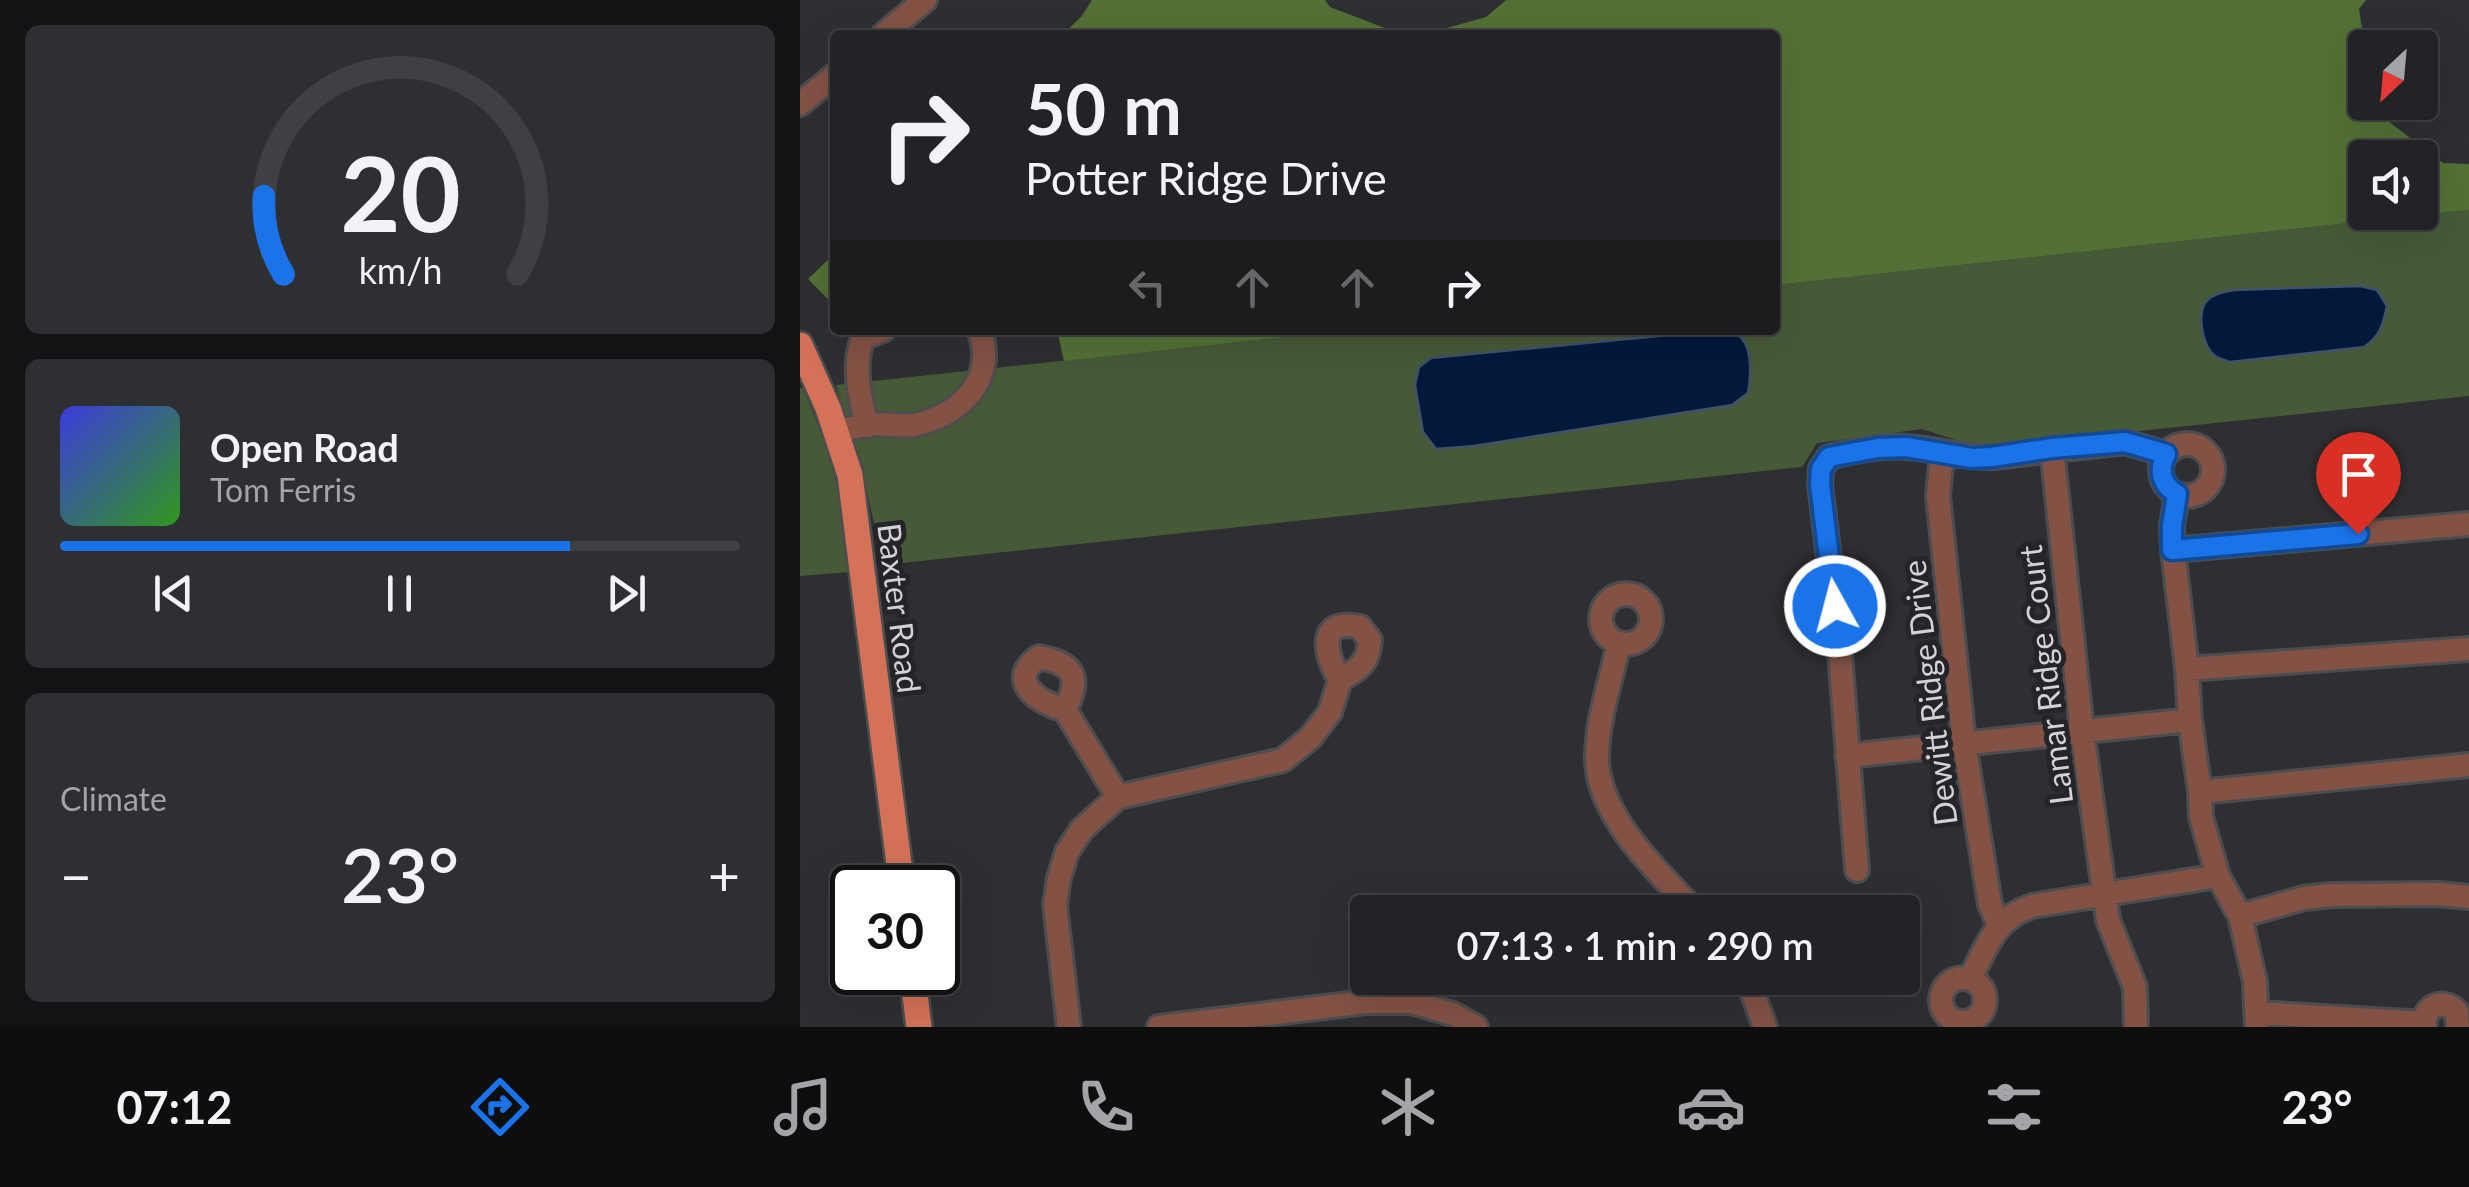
<!DOCTYPE html>
<meta charset="utf-8">
<style>
body{margin:0;font-family:Lato,sans-serif;background:#2e2f32;color:#f1f3f6;height:100vh;display:flex;flex-direction:column;font-size:38px;white-space:nowrap}
*{box-sizing:border-box;margin:0}
p{font-size:32px;color:#a2a4a7}
.icon{flex:none;width:55px;height:55px;fill:none;stroke:currentColor;stroke-width:2;stroke-linecap:round;stroke-linejoin:round}
.map{position:relative;flex:1;overflow:hidden}
.panel{display:flex;flex-direction:column;gap:25px;padding:25px;background:#131315;width:800px}
.panel>*{flex:none}
.guide{position:absolute;left:30px;top:30px;width:950px;height:305px;border-radius:10px;box-shadow:0 10px 40px #0002,0 0 0 2px #3f4043;background:#222326;color:#f1f3f6;overflow:hidden}
.needle{width:65px;rotate:206deg}
.buttons{position:absolute;left:1548px;top:30px;display:grid;gap:20px}
.buttons a{display:grid;place-items:center;width:90px;height:90px;border-radius:10px;background:#222326;box-shadow:0 10px 40px #0002,0 0 0 2px #3f4043;font-size:50px}
.speed{position:absolute;left:30px;top:865px;display:flex;gap:20px;font-size:50px;font-weight:700;text-align:center}
.speed>*{display:grid;place-content:center;width:130px;height:130px;border-radius:50%;background:#222326;box-shadow:0 10px 40px #0002,0 0 0 2px #3f4043;line-height:1}
.speed .limit{border:5px solid #111;border-radius:15px;background:#fff;color:#111}
.pin{position:absolute;display:grid;place-items:center;width:85px;height:85px;color:#fff;margin:-102px -42px;border-radius:50% 50% 50% 0;rotate:-45deg;box-shadow:0 0 10px #0007}
.pin .icon{rotate:45deg}
.me{position:absolute;width:110px;margin:-55px;rotate:353deg;stroke-linejoin:round;filter:drop-shadow(0 0 8px #0008)}
.turn{display:flex;align-items:center;gap:35px;height:210px;padding:0 30px;font-size:45px}
.turn .icon{width:130px;height:130px;stroke-width:2.5}
.turn b{display:block;font-size:70px;line-height:85px}
.lanes{display:flex;align-items:center;height:95px;padding:0 30px;background:#0003;justify-content:center;gap:50px;direction:ltr}
.lanes .off{opacity:.35}
.big{font-size:75px;font-weight:600;line-height:1.1}
.panel .tile{flex:1;display:flex;flex-direction:column;justify-content:center;gap:15px;min-width:0;padding:0 35px;border-radius:15px;background:#2e2f32}
.panel .dial{align-items:center;gap:0}
.dial svg{height:260px;overflow:visible;fill:none;stroke:#3f4043;stroke-width:7;stroke-linecap:round;text-anchor:middle}
.dial text{fill:#f1f3f6;stroke:none}
.song{display:flex;align-items:center;gap:30px}
.cover{width:120px;height:120px;border-radius:15px;background:linear-gradient(135deg,hsl(240 70% 55%),hsl(110 70% 35%))}
.played{height:10px;border-radius:5px;background:linear-gradient(90deg,#1a73e8 75%,#3f4043 75%)}
.keys{display:flex;justify-content:space-around;direction:ltr}
.heat{display:flex;justify-content:space-between;align-items:center;font-size:55px;direction:ltr}
.trip{position:absolute;left:550px;top:895px;width:570px;height:100px;border-radius:10px;background:#222326;box-shadow:0 10px 40px #0002,0 0 0 2px #3f4043;font-weight:600;line-height:100px;text-align:center}
.tab-bar{display:flex;height:160px;justify-content:space-around;align-items:center;background:#0e0e0f;color:#a2a4a7}
.tab-bar .icon{width:70px;height:70px}
.tab-bar .selected{color:#1a73e8}
.tab-bar b{font-size:45px;color:#f1f3f6}
main{display:flex;flex:1;min-height:0}
.map>svg:first-child{display:block}
.green{fill:#475a37;fill-rule:evenodd}
.forest{fill:#537136;fill-rule:evenodd}
.water{fill:#02193c;stroke:#40516a;stroke-width:2.5}
.lines{fill:none;stroke-linecap:round;stroke-linejoin:round}
.minor-casing{stroke:#4b4d4f;stroke-width:28}
.major-casing{stroke:#4b4d4f;stroke-width:30}
.minor{stroke:#835245;stroke-width:22}
.major{stroke:#d47257;stroke-width:25}
.route-casing{stroke:#114b97;stroke-width:25}
.route{stroke:#1a73e8;stroke-width:18}
.labels{text-anchor:middle;dominant-baseline:central;stroke-width:10;stroke-linejoin:round;paint-order:stroke}
.street-label{font-size:32px;fill:#d2d3d5;stroke:#232528}
</style>
<main>
<section class="panel">
<div class="tile dial"><svg viewBox="0 0 100 80">
<path d="M14 69A42 42 0 1 1 86 69"/>
<path d="M14 69A42 42 0 0 1 8 45" stroke="#1a73e8"/>
<text x="50" y="56" font-size="32" font-weight="700">20</text>
<text x="50" y="72" font-size="11">km/h</text>
</svg></div>
<div class="tile">
<div class="song"><i class="cover"></i><div><b>Open Road</b><p>Tom Ferris</p></div></div>
<div class="played"></div>
<div class="keys"><svg class="icon" aria-label="previous" viewBox="0 0 24 24"><path d="M18 5L8 12l10 7zM5 5v14"/></svg><svg class="icon" aria-label="pause" viewBox="0 0 24 24"><path d="M8 5v14M16 5v14"/></svg><svg class="icon" aria-label="next" viewBox="0 0 24 24"><path d="M6 5l10 7-10 7zM19 5v14"/></svg></div>
</div>
<div class="tile"><p>Climate</p>
<div class="heat"><a>−</a><b class="big">23°</b><a>+</a></div>
</div>
</section>
<div class="map">
<svg width="1669" height="1027" viewBox="0 0 1669 1027">
<rect width="100%" height="100%" fill="#2d2f32"/>
<path class="green" d="M1669,210V396L1255,440L1175,446L1122,429L1017,443L1002,467L83,565L63,473L36,385L552,330H921L631,358L636,449L674,446L932,405L941,336L932,330H975V285ZM1560,286L1577,290L1564,347L1430,362L1417,358L1434,290Z
M0,388H3L23,438L40,495L50,572L0,576Z"/>
<path class="forest" d="M292,0H525L530,7L603,35H262L281,17Z
M706,0H1566L1559,9L1565,48V102L1574,103L1575,111L1643,163L1669,164V210L975,285V35H622L686,17ZM1565,158H1620V212H1565Z
M35,253V306L8,279Z
M257,330H552L264,361Z"/>
<path class="water" d="M1560,286L1577,290L1587,306C1583,325 1580,336 1564,347L1430,362C1426,360 1419,359 1415,356C1403,347 1397,317 1405,303C1411,294 1424,292 1434,290Z
M921,330C954,330 952,368 948,393L932,405L674,446L636,449L623,432L615,385L619,367L631,358Z"/>
<g class="lines">
<defs>
<path id="minor" d="M83,35L125,0
M0,104L35,75
M67,426C60,397 52,366 63,338L83,330
M36,431C49,429 62,425 75,424C91,424 107,428 122,423C165,411 197,375 179,330
M1361 470a26 26 0 1 1 52 0a26 26 0 1 1-52 0Z
M1252,448L1282,731L1308,920L1335,987L1336,1027
M1142,452L1138,496L1164,743L1187,885L1190,904L1199,925
M1377,494L1372,526L1373,550L1387,669L1390,720L1400,792L1401,817L1418,876L1440,916L1455,982L1457,1027
M1373,550L1669,524
M801 619a25 25 0 1 1 50 0a25 25 0 1 1-50 0Z
M819,643C811,680 797,720 797,758C797,816 859,873 896,912
M1387,669L1669,649
M265,710C239,703 205,681 239,657C275,664 281,677 265,710L318,797
M1047,756L1390,720
M1400,792L1669,765
M1057,870L1039,641L1020,484L1021,469L1029,457C1054,451 1081,445 1107,447C1136,449 1163,458 1193,457L1325,442L1366,454
M1440,916L1504,898L1531,895L1639,894L1669,897
M944,978L952,991L965,1027
M1141 1000a22 22 0 1 1 44 0a22 22 0 1 1-44 0Z
M1170,979C1187,946 1194,919 1232,906L1418,876
M1458,1013L1624,1023
M269,1027L255,905L259,878L267,852L282,829L318,797L483,760L511,737L530,712L540,680C560,668 568,664 570,640L560,627C515,617 526,656 540,680
M359,1027L566,1002H611L653,1014L676,1027
M1625,1027C1622,1006 1643,997 1657,1012L1658,1027"/>
<path id="major" d="M0,345L28,408L50,475L102,888
M112,972L119,1027"/>
</defs>
<use href="#minor" class="minor-casing"/>
<use href="#major" class="major-casing"/>
<use href="#minor" class="minor"/>
<use href="#major" class="major"/>
</g>
<g class="lines">
<defs>
<path id="route" d="M1035,606L1020,484L1021,469L1029,457L1078,448L1106,447L1172,458L1192,457L1252,448L1325,442L1366,454C1358,470 1361,485 1377,494L1372,526V550L1558,534"/>
</defs>
<use href="#route" class="route-casing"/>
<use href="#route" class="route"/>
</g>
<g class="labels">
<g class="street-label">
<text transform="translate(100 608) rotate(83)">Baxter Road</text>
<text transform="translate(1245 675) rotate(-97)">Lamar Ridge Court</text>
<text transform="translate(1129 693) rotate(-97)">Dewitt Ridge Drive</text>
</g>
</g>
</svg>
<div class="buttons">
<a><svg class="needle" viewBox="-14 -14 28 28"><path d="M0-13l5 13h-10z" fill="#e53935"/><path d="M0 13l5-13h-10z" fill="#a2a4a7"/></svg></a>
<a><svg class="icon" aria-label="sound" viewBox="0 0 24 24"><path d="M4 9h4l5-4v14l-5-4H4zM17 9q2 3 0 6"/></svg></a>
</div>
<div class="speed"><div class="limit">30</div></div>
<div class="pin" style="left:1558px;top:534px;background:#d93025"><svg class="icon" aria-label="arrive" viewBox="0 0 24 24"><path d="M6 21V4h12l-3 4 3 4H6"/></svg></div>
<svg class="me" style="left:1035px;top:606px" viewBox="-20 -20 40 40"><circle r="17" fill="#1a73e8" stroke="#fff" stroke-width="3"/><path d="M0-11L8 9 0 5-8 9z" fill="#fff"/></svg>
<div class="trip">07:13 · 1 min · 290 m</div>
<div class="guide">
<div class="turn"><svg class="icon" aria-label="right" viewBox="0 0 24 24"><path d="M7 20v-9h11M14 6l5 5-5 5"/></svg><div><b>50 m</b>Potter Ridge Drive</div></div>
<div class="lanes"><svg class="icon off" aria-label="left" viewBox="0 0 24 24"><path d="M17 20v-9H6M10 6l-5 5 5 5"/></svg><svg class="icon off" aria-label="ahead" viewBox="0 0 24 24"><path d="M12 20V5M6 11l6-6 6 6"/></svg><svg class="icon off" aria-label="ahead" viewBox="0 0 24 24"><path d="M12 20V5M6 11l6-6 6 6"/></svg><svg class="icon" aria-label="right" viewBox="0 0 24 24"><path d="M7 20v-9h11M14 6l5 5-5 5"/></svg></div>
</div>
</div>
</main>
<nav class="tab-bar">
<b>07:12</b>
<svg class="icon selected" aria-label="directions" viewBox="0 0 24 24"><path d="M12 3l9 9-9 9-9-9zM9 14v-3h6M13 9l2 2-2 2"/></svg>
<svg class="icon" aria-label="music" viewBox="0 0 24 24"><path d="M9 18V5l10-2v13"/><circle cx="6" cy="18" r="3"/><circle cx="16" cy="16" r="3"/></svg>
<svg class="icon" aria-label="phone" viewBox="0 0 24 24"><path d="M5 4h4l2 5-3 2q2 4 5 5l2-3 5 2v4C11 20 4 13 5 4z"/></svg>
<svg class="icon" aria-label="climate" viewBox="0 0 24 24"><path d="M12 3v18M4 7l16 10M4 17L20 7"/></svg>
<svg class="icon" aria-label="car" viewBox="0 0 24 24"><path d="M5 17H2v-5l4-1 3-4h7l3 4 3 1v5h-3M9 17h6M6 11h13"/><circle cx="7" cy="17" r="2"/><circle cx="17" cy="17" r="2"/></svg>
<svg class="icon" aria-label="filters" viewBox="0 0 24 24"><path d="M4 7h16M4 17h16"/><circle cx="9" cy="7" r="2"/><circle cx="15" cy="17" r="2"/></svg>
<b>23°</b>
</nav>
